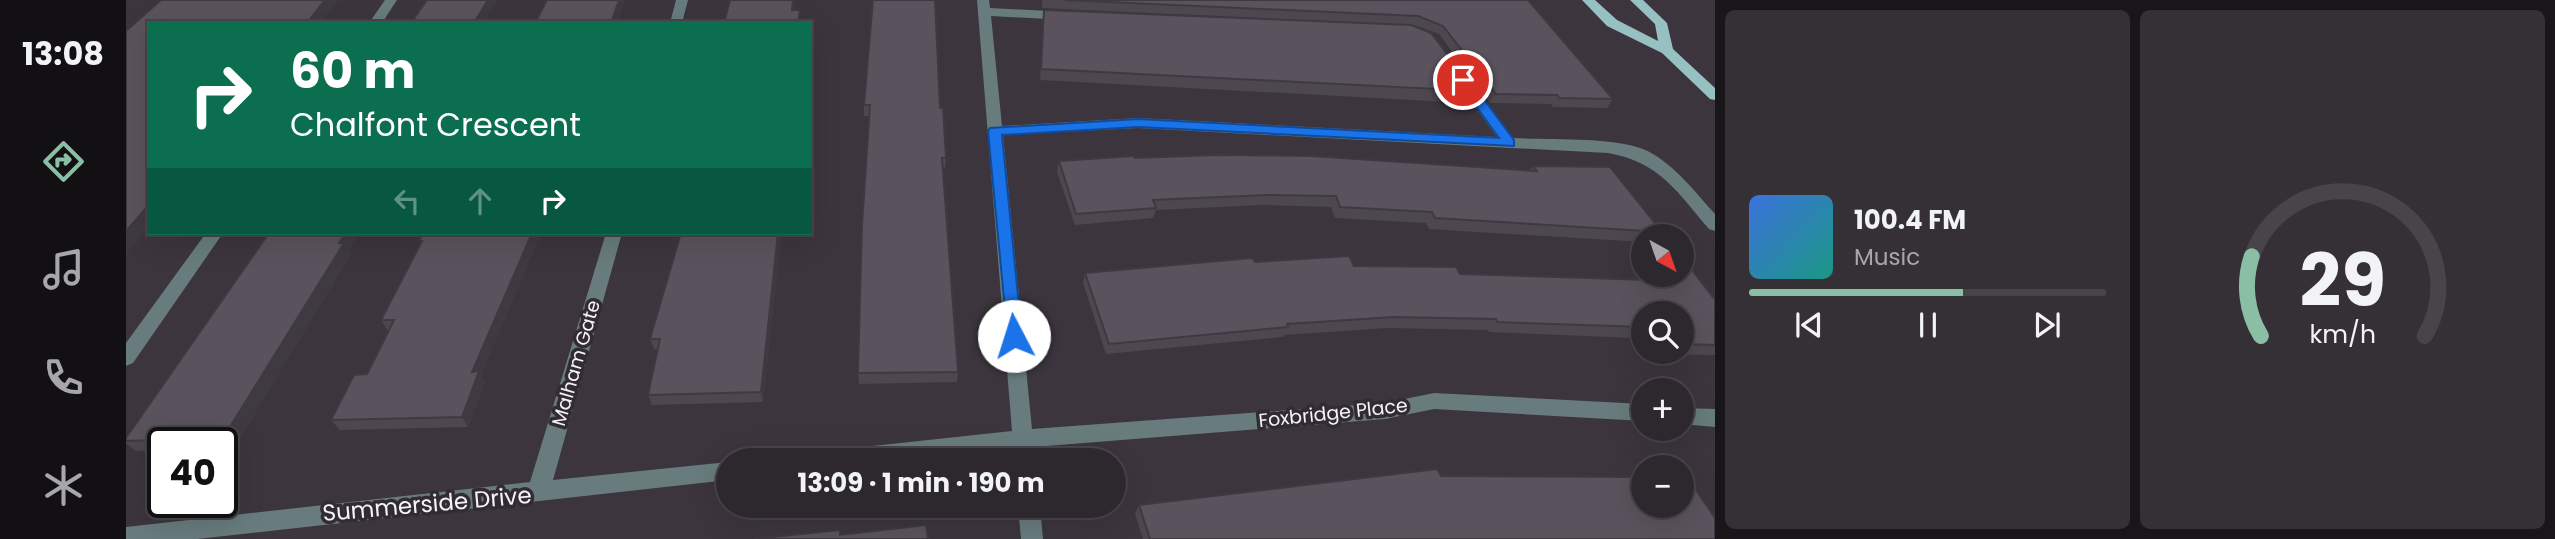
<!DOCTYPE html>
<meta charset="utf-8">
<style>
body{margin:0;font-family:Poppins,sans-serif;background:#353036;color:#f1f3f6;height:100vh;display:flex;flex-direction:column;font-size:26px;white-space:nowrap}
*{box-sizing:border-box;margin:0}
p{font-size:23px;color:#a7a6aa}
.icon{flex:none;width:38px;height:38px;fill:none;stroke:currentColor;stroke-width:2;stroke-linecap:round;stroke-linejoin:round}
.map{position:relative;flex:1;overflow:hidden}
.drawer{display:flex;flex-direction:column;gap:10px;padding:10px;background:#191619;width:840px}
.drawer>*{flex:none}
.hud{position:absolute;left:21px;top:21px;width:665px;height:214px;border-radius:0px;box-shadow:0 7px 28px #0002,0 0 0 2px #48444a;background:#0b6e4f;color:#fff;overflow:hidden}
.needle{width:46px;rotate:140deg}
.buttons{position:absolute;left:1505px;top:224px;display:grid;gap:14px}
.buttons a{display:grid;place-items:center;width:63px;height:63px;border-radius:50%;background:#2d282e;box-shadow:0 7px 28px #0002,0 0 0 2px #48444a;font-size:35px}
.speed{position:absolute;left:21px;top:427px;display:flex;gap:14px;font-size:35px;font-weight:700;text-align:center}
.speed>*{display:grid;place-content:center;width:91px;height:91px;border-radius:50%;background:#2d282e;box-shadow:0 7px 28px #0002,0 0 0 2px #48444a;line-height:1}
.speed .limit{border:4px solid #111;border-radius:10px;background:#fff;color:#111}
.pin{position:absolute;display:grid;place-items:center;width:60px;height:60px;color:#fff;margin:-30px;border:4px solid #fff;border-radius:50%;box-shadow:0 2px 7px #0007}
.me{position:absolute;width:77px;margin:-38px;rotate:355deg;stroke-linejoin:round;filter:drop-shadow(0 0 5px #0008)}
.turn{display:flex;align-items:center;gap:24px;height:147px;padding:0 28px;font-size:32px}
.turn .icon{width:91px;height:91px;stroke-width:2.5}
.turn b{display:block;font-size:49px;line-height:60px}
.lanes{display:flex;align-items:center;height:66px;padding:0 28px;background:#0003;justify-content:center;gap:35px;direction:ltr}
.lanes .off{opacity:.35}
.drawer .widget{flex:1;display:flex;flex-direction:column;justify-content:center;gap:10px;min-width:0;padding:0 24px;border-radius:10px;background:#353036}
.drawer .dial{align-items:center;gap:0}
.dial svg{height:182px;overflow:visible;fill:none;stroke:#48444a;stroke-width:7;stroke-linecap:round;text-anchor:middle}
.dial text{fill:#f1f3f6;stroke:none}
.song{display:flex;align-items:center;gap:21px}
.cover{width:84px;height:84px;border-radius:10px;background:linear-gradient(135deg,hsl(220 70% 55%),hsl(170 70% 35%))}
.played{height:7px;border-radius:4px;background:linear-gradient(90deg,#8abfa5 60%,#48444a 60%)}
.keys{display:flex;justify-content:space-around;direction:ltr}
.drawer .tiles{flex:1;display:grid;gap:10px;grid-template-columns:repeat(2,1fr)}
.trip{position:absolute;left:590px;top:448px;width:410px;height:70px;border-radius:35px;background:#2d282e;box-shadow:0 7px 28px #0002,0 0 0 2px #48444a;font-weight:700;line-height:70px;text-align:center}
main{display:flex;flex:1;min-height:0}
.tab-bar{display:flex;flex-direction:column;width:126px;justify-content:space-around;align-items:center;background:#121012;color:#a7a6aa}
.tab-bar .icon{width:49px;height:49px}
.tab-bar .on{color:#8abfa5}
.tab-bar b{font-size:32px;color:#f1f3f6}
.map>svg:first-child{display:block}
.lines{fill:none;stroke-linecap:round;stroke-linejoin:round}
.minor{fill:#687c7d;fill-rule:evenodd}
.major{fill:#96c0c1;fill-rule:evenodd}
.wall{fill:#4d4750}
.shaded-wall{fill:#3f3a41}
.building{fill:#5a535d;stroke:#3f3a41;stroke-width:2}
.route{fill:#1a73e8;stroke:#114b97;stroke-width:2}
.labels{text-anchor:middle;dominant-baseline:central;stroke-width:7;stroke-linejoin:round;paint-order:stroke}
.street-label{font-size:19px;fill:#f6f2f8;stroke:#312b34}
.near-street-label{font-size:23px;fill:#f6f2f8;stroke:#312b34}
</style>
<main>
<nav class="tab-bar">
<b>13:08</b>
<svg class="icon on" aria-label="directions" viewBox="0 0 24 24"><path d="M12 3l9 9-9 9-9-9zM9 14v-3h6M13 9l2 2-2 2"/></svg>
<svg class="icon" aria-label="music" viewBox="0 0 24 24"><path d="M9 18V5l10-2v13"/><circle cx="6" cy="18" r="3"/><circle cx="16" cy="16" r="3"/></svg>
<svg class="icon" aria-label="phone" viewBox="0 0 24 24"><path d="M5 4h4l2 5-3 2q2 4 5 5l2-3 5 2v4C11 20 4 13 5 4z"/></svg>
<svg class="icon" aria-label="climate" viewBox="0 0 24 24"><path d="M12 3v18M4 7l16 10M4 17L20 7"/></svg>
</nav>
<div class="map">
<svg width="1589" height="539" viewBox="0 0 1589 539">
<rect width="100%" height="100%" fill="#3c353e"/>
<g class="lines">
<path class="minor" d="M259,0H271L256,23H243Z
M550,0H562L556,23H544Z
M851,0H863L864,8L941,12L947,16L941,20L865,16L876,126L1012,118L1371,137L1327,76L1334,72L1339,73L1387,138C1421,140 1488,137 1517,149C1547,162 1568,191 1589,214V231L1583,229C1551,192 1534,162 1482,153L1012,128L877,135L906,429L1259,403L1308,393L1517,404V421L1308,409L1259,419L908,447L909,460H889L888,449L783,460H690L693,453L700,451L886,431Z
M80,233H97L7,363L0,366V343Z
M480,233H496L427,480L602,462V480L71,539H0V527L404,482Z
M1556,408L1589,409V427L1556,424Z
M892,506H914L917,539H895Z"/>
<path class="major" d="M1456,0H1469L1491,20L1532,41L1529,24L1504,0H1517L1541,23L1547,49L1589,88V100L1584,99L1536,53L1481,26Z"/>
</g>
<path class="wall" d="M916,0H1402L1487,99L1481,108L1427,107L1425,104L1364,103L1313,34L1288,25L916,8Z
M918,10L1349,91L1342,103L914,80Z
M738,105L814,108L820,158L819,168H816L832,372L831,382L733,384L732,373L744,116H738Z
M1009,158L1403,171L1407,166L1536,232L1532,236H1517V242L1303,229L1300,223L1209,218L1205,207L1137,205L1030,210L1027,218L949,225L931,172L933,161Z
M297,233H415L355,375L359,382L342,427L214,430L205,420L241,374L262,331L255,320L295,243L293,241Z
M555,233H655L637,402L526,405L522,395L532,349H528L524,339Z
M223,251L225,254L108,448L96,449V443H37V450L10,451L0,443V438Z
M1129,262L1228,266L1334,274L1543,281V275H1556L1589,300V355L1520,354L1518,352H1556V313H1517V350L1509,338L1363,332L1362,330L1261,328L1158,335L1157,337L980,354L957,283L959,273Z
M1315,476L1589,539H1017L1009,514L1013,505Z"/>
<path class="shaded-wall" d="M199,0H213L195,23H181Z
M362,0H372L358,23H348Z
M493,0H499L491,23H485Z
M667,0H669L667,20L666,10Z
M23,205V227L0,254V231Z
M220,233H233L223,251L225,254L108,448L97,438Z
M406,233H415L355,375L359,382L342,427L336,417L346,372Z
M652,233H655L637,402L635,392Z"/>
<path class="building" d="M35,0H199L181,23H23V205L0,231V31Z
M301,0H362L348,23H285Z
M421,0H493L485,23H409Z
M604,0H667L666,10H674L672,23H598Z
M747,0H809L814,108H817L820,158H816L832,372L732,373L736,226L744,105H738Z
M939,0H1402L1487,99L1433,98L1431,95L1370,94L1317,26L1292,16Z
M918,10L1285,25L1305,33L1349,91L915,69Z
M1092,155L1185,156L1411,171L1407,166L1484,167L1536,232L1309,218L1306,212L1214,207L1210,196L1141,195L1027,200L1030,208L950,214L933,161L1008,156L1009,158Z
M143,233H220L213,243H218L97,438L0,441V438Z
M297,233H406L346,372L353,371L336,417L205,420L228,375L241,374L268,320H255L296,241H293Z
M555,233H652L635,392L522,395L534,339H524Z
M1223,256L1228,266L1330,267L1334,274L1553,281V275H1556V257L1589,300V345L1556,344V313H1517V327L1371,322L1370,319L1268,317L1161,324L1162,327L983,344L959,273L1126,258L1129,262Z
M1311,469L1315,476L1517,477V506H1556V478H1562L1589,518V539H1024L1013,505Z
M800,525L802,539H627L714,530V535Z"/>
<path class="route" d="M1337,77L1342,78L1388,140V146L1012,127L876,135L896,336L894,341H882L862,131L864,128L1012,119L1373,138L1331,80Z"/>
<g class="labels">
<g class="street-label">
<text transform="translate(450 363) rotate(-74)">Malham Gate</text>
<text transform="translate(1207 413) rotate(-6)">Foxbridge Place</text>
</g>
<g class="near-street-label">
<text transform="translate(301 504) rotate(-5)">Summerside Drive</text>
</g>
</g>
</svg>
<div class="buttons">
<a><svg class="needle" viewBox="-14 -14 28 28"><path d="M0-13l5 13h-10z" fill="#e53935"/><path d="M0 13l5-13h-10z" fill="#a7a6aa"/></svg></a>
<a><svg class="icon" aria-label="search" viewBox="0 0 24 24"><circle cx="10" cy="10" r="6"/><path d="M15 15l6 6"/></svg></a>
<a>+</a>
<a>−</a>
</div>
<div class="speed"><div class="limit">40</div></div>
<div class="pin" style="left:1337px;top:80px;background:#d93025"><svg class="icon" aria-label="arrive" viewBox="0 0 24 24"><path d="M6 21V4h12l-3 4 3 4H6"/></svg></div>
<svg class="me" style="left:888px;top:336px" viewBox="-20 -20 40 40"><circle r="19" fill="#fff"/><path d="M0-13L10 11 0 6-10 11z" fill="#1a73e8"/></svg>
<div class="trip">13:09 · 1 min · 190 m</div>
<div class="hud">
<div class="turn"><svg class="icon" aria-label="right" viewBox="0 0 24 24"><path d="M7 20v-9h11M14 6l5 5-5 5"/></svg><div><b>60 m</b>Chalfont Crescent</div></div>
<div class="lanes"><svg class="icon off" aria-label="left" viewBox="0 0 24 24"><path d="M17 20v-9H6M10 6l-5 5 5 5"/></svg><svg class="icon off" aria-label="ahead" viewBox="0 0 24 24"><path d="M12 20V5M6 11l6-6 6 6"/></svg><svg class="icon" aria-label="right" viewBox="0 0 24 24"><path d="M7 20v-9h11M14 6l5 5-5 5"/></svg></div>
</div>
</div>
<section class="drawer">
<div class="tiles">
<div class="widget">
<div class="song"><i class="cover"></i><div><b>100.4 FM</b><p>Music</p></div></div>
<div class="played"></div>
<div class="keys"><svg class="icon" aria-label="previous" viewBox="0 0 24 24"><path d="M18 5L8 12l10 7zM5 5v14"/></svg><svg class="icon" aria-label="pause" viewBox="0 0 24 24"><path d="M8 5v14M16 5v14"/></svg><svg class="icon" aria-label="next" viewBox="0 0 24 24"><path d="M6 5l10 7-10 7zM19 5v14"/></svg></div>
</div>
<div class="widget dial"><svg viewBox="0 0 100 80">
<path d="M14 69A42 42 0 1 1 86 69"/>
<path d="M14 69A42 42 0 0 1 10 34" stroke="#8abfa5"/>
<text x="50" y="56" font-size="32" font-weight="700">29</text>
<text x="50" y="72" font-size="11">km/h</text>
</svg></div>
</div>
</section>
</main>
